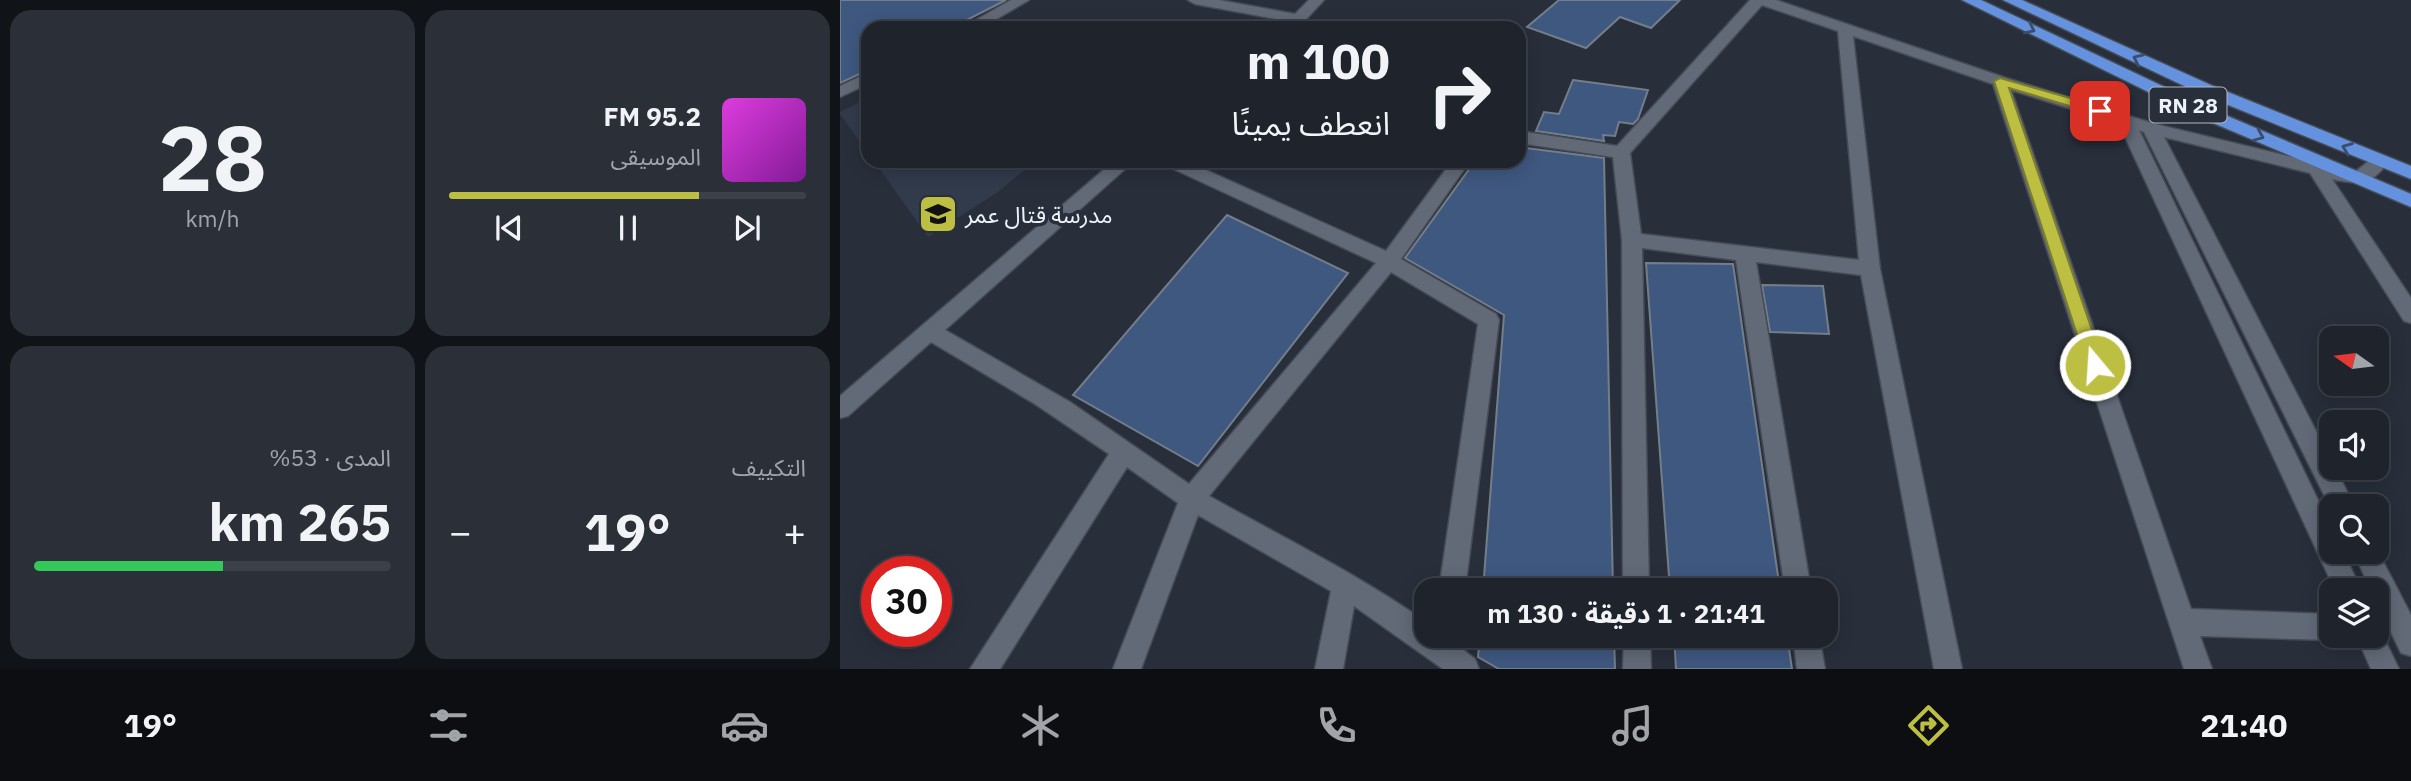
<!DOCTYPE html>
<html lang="ar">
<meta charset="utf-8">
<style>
body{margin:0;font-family:"IBM Plex Sans","Noto Sans Arabic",sans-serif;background:#2b2f38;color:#f1f3f6;direction:rtl;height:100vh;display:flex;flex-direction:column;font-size:26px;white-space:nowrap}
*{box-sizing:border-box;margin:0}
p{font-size:23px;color:#a1a4a9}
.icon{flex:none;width:38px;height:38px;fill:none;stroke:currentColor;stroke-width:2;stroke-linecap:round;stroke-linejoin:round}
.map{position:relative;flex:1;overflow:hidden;direction:ltr}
.details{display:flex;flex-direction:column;gap:10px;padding:10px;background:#101318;width:840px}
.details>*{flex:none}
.banner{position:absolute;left:21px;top:21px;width:665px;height:147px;border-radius:21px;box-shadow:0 4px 18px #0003,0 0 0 2px #3c4048;direction:rtl;background:#1e232c;color:#f1f3f6;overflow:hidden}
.needle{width:46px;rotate:284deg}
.buttons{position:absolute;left:1479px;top:326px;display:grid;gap:14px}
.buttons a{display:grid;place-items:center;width:70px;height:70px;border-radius:14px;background:#1e232c;box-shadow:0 4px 18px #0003,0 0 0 2px #3c4048;font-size:35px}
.speed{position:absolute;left:21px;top:556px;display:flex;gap:14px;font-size:35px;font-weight:700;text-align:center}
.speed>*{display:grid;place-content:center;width:91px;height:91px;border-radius:50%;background:#1e232c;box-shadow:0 4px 18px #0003,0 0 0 2px #3c4048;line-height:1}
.speed .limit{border:10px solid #d22;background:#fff;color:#111}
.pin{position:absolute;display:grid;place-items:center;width:60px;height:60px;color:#fff;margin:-30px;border-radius:14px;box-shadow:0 4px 10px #0006}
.me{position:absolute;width:77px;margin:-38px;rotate:342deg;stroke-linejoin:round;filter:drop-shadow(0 0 5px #0008)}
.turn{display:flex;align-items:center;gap:24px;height:147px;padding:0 21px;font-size:32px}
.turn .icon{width:91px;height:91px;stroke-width:2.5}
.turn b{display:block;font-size:49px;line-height:60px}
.big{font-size:52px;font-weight:700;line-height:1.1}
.details .tile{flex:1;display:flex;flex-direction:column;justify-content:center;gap:10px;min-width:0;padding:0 24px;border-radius:21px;background:#2b2f38}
.details .dial{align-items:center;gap:0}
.dial b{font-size:91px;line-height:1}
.song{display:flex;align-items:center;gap:21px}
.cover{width:84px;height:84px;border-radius:10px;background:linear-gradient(135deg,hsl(300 70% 55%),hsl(290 70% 35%))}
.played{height:7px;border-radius:4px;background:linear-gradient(90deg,#bdbf43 70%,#3c4048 70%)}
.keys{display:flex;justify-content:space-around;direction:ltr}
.heat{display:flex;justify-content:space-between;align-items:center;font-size:38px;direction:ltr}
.charge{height:10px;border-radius:5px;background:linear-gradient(90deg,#34c759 53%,#3c4048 0)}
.details .tiles{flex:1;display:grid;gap:10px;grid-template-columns:repeat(2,1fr)}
.trip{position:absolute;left:574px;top:578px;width:424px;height:70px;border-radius:21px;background:#1e232c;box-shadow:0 4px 18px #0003,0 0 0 2px #3c4048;font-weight:700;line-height:70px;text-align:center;direction:rtl}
.dock{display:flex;height:112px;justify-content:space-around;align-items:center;background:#0c0e12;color:#a1a4a9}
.dock .icon{width:49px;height:49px}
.dock .active{color:#bdbf43}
.dock b{font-size:32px;color:#f1f3f6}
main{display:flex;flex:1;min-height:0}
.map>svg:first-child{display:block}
.built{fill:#313b4c}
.building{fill:#3f5880;stroke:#747d8a;stroke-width:2}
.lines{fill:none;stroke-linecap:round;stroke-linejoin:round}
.minor-casing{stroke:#464c56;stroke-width:3}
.trunk-casing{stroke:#464c56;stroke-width:3}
.minor{fill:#626a78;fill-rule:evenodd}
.trunk{fill:#6592de;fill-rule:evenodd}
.oneway{stroke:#3a4d6c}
.route{fill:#bdbf43;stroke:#7b7c2c;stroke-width:2}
.labels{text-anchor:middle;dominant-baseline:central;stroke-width:7;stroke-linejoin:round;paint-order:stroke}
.shield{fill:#282f3b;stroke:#b2b8c1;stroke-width:2}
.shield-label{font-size:21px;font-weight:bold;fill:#edf2fa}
.poi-label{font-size:23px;fill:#edf2fa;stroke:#282f3b;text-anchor:start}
</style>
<main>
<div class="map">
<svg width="1571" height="669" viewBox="0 0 1571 669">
<rect width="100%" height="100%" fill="#282f3b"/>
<path class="built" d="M28,98V153L0,114V112Z
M34,161H195L158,192L88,237Z"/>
<path class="building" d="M0,0H166L111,28H28V70L0,83Z
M719,0H840L811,28L780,17L746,48L687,27Z
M733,80L808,90L798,119L793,124L779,122L775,136L763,135L764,141L696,131L704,112L719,114Z
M679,147L764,158L773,590H643L664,315L565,258L635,161H679Z
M387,215L508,273L358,466L233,395Z
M806,263L893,264L940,590H830Z
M922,285L983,286L989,334L930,332Z
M640,635H774L775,669H659L638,657Z
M834,635H947L952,669H836Z"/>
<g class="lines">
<defs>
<path id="minor" d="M171,0H189L141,28H122Z
M348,0H379L455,14L469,0H484L458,28H441L447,21L355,4Z
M910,0H936L1166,78L1315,124L1515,172L1534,157H1546L1549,161C1531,186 1519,185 1492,179L1571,298V323L1564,321L1470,173L1324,137L1491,460V467H1495L1514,506H1491V509L1304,132L1299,130L1491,527V551H1503L1521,590H1495L1279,124L1171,90L1351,609L1491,614V635L1500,636L1491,640L1360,636L1372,669H1344L1153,84L1013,36L1040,269L1122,669H1094L1021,275L916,262L971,590H945L896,260L802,248L809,590H783L782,240L773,157L679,143V131L777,146ZM922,5L998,31L1019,260L801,234L790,153Z
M28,73V84L0,97V86Z
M274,161H294L105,330L230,402L349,484L536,263L325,165L322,161H346L546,251L612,161H630L561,259L656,314L659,320L625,590H599L638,324L551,272L369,496C442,537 518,574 586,622V635H604L635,659L639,669H603L514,606L503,669H475L491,591L358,515L301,669H273L338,503L287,467L160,669H130L269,454L195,404L91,342L8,416L0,418V396Z
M1536,548L1571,615V656L1561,653L1536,601V590H1531L1513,551H1536Z
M1536,625L1538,626L1559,669H1531L1516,635H1536Z
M784,635H810L811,669H783Z
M953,635H979L985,669H957Z"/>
<path id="trunk" d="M1122,0H1141L1371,109L1571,194V207L1359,117Z
M1163,0H1182L1373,86L1571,166V179L1361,94Z"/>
</defs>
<use href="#minor" class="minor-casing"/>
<use href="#trunk" class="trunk-casing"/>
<use href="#minor" class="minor"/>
<use href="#trunk" class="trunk"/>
</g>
<defs><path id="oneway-chevron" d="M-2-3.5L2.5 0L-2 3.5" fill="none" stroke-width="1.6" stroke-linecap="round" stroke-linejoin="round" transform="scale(1.75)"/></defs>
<g class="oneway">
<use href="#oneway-chevron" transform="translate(1190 29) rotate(26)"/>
<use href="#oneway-chevron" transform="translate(1298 59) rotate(-155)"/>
<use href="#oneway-chevron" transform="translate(1419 136) rotate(23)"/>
<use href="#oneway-chevron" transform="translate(1507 148) rotate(-159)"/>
</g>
<path class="route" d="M1160,78L1265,108L1267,111L1260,115L1169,88L1264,365L1261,369H1250L1247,365L1154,81Z"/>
<defs>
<symbol id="school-square" viewBox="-11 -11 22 22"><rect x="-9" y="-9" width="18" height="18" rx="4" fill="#bdbf43" stroke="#282f3b"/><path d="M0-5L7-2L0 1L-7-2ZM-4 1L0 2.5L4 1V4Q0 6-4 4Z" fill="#111"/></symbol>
</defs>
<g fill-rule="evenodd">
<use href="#school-square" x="76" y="192" width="44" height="44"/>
</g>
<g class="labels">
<rect class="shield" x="1309.5" y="87.5" width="77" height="35" rx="5"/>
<g class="shield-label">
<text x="1348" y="105">RN 28</text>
</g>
<g class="poi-label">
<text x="125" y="214">مدرسة قتال عمر</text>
</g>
</g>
</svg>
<div class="buttons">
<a><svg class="needle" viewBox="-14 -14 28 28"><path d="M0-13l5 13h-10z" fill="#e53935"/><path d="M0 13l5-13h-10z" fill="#a1a4a9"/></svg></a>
<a><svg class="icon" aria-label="sound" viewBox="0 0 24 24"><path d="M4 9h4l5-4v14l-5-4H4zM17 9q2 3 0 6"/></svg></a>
<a><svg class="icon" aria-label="search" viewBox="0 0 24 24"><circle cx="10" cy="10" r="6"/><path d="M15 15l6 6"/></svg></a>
<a><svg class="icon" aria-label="layers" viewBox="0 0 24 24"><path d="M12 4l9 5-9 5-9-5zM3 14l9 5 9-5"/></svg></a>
</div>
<div class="speed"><div class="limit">30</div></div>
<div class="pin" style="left:1260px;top:111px;background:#d93025"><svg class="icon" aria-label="arrive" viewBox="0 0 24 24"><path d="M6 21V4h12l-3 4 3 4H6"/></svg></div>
<svg class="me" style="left:1255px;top:365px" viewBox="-20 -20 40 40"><circle r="17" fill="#bdbf43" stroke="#fff" stroke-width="3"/><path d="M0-11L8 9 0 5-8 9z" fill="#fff"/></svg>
<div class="trip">21:41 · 1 دقيقة · 130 m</div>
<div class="banner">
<div class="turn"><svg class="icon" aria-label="right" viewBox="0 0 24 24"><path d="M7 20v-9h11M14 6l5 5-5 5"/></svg><div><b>100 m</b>انعطف يمينًا</div></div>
</div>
</div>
<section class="details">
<div class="tiles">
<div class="tile">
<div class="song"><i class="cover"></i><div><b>95.2 FM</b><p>الموسيقى</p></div></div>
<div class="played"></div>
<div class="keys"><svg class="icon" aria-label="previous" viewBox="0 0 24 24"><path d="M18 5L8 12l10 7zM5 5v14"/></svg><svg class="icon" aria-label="pause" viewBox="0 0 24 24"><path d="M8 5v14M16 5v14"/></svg><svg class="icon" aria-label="next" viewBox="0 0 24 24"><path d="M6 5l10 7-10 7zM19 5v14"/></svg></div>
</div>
<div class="tile dial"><b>28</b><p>km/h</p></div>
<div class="tile"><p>التكييف</p>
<div class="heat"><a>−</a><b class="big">19°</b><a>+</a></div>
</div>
<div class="tile"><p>المدى · 53%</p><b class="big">265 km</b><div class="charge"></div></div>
</div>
</section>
</main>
<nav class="dock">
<b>21:40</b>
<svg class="icon active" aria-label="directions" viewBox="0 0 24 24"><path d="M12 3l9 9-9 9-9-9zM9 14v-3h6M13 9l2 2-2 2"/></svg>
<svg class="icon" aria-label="music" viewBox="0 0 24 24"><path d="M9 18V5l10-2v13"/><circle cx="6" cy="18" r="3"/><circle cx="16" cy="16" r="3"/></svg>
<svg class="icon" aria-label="phone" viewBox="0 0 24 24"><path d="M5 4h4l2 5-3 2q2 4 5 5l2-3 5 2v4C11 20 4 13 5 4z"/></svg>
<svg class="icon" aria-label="climate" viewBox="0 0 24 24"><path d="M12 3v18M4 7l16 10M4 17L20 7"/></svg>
<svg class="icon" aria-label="car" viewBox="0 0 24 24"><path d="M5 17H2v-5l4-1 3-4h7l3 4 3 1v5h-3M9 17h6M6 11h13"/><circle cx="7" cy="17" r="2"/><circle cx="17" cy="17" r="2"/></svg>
<svg class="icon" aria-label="filters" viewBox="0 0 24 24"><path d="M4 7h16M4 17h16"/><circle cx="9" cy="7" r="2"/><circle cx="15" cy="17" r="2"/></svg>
<b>19°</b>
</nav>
